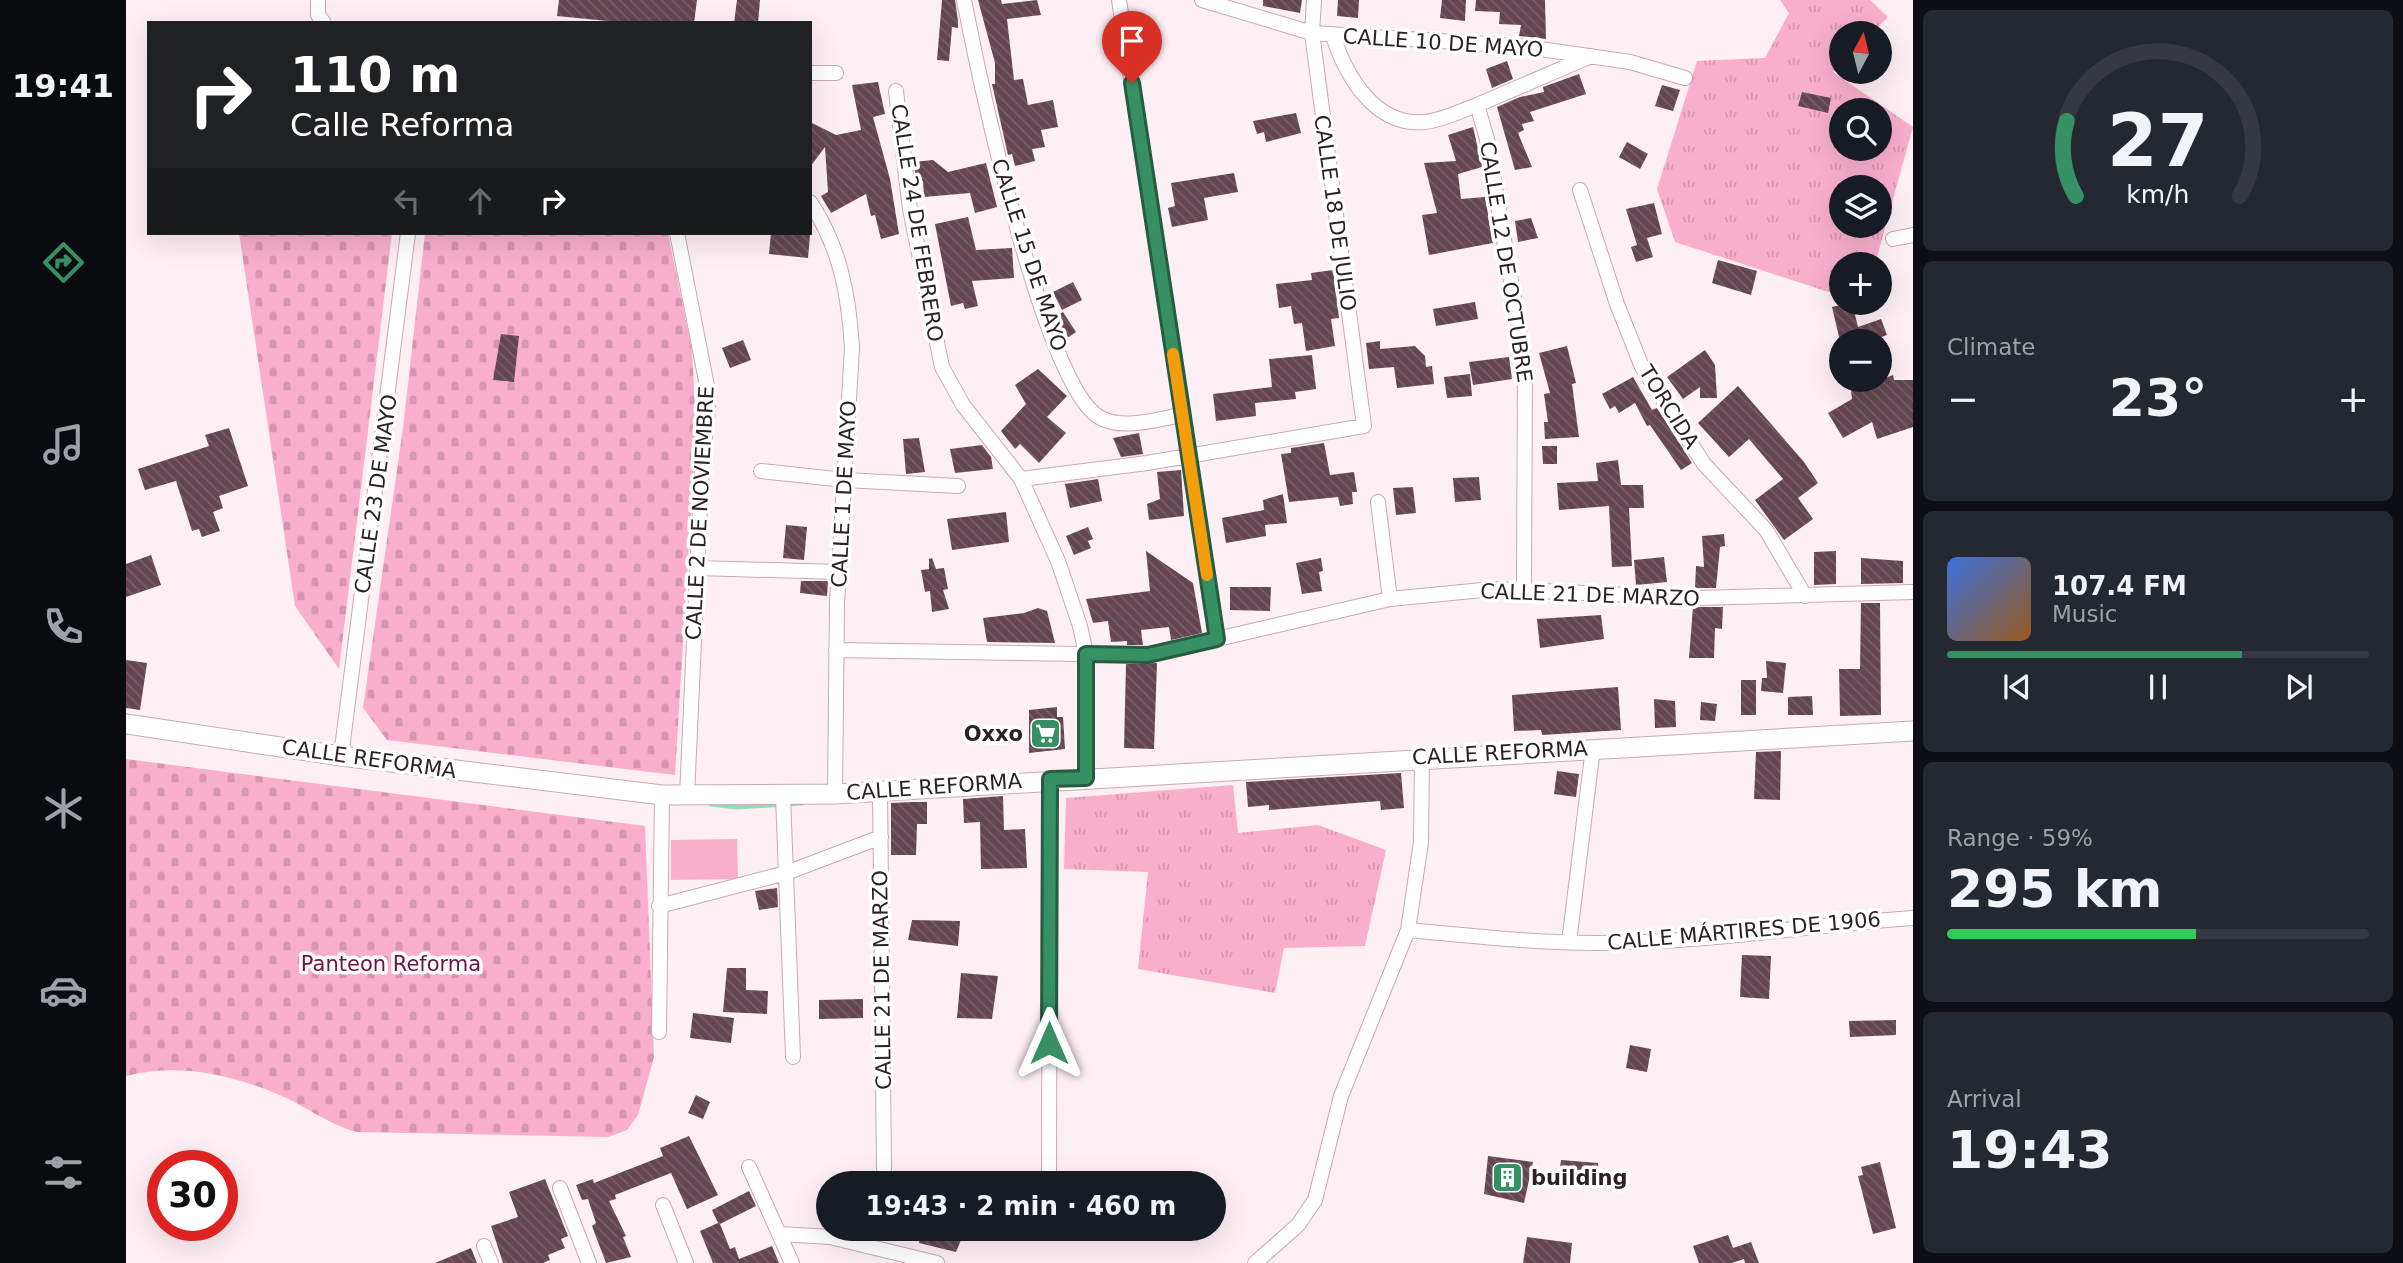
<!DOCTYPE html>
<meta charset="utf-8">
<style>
body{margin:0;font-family:"DejaVu Sans",sans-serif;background:#242831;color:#f1f3f6;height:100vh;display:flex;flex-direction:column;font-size:26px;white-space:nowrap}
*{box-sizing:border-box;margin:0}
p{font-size:23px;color:#9ea1a6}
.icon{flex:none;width:38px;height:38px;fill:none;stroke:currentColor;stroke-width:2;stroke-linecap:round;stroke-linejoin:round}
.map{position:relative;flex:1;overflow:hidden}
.panel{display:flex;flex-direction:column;gap:10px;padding:10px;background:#0d0f14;width:490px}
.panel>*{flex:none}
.hud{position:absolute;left:21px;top:21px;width:665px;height:214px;border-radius:0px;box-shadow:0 7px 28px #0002;background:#202124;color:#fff;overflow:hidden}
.needle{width:46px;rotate:7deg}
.buttons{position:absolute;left:1703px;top:21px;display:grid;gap:14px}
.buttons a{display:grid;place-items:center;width:63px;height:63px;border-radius:50%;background:#171b24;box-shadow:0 7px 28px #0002;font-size:35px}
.speed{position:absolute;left:21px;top:1150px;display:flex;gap:14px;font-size:35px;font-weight:700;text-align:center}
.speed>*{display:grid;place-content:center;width:91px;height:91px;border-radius:50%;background:#171b24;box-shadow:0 7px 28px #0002;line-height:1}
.speed .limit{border:10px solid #d22;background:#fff;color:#111}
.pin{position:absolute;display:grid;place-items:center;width:60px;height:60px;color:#fff;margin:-72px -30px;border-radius:50% 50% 50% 0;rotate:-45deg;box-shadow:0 0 7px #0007}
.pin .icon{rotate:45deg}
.me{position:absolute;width:77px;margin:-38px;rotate:0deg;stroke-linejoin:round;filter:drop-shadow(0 0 5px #0008)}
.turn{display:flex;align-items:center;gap:24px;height:147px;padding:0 28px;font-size:32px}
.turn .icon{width:91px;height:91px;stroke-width:2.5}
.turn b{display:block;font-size:49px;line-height:60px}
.lanes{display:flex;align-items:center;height:66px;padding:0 28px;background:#0003;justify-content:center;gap:35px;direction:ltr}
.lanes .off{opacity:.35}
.big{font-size:52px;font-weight:800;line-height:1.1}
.panel .tile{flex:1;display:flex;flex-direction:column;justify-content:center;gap:10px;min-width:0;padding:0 24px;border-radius:10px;background:#242831}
.panel .dial{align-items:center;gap:0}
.dial svg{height:182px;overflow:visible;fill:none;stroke:#363941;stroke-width:7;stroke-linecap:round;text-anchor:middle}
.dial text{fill:#f1f3f6;stroke:none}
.song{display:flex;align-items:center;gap:21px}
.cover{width:84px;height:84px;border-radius:10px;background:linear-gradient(135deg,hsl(220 70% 55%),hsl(30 70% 35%))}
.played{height:7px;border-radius:4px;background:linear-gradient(90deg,#378f64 70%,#363941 70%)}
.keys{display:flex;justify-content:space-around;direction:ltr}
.heat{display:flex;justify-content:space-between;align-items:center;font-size:38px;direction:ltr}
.charge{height:10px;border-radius:5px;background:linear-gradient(90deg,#34c759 59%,#363941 0)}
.trip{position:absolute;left:690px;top:1171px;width:410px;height:70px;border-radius:35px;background:#171b24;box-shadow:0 7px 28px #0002;font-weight:800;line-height:70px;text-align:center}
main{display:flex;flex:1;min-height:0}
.tabs{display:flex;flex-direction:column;width:126px;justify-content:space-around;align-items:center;background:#090b0e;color:#9ea1a6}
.tabs .icon{width:49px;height:49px}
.tabs .selected{color:#378f64}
.tabs b{font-size:32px;color:#f1f3f6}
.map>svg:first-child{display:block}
.grass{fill:url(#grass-tufts);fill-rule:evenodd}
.cemetery{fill:url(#cemetery-stones)}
.pitch{fill:#f9afcc}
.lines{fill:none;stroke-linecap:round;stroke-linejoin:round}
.stream{stroke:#8fdfb3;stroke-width:5}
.building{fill:url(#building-back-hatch)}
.street-casing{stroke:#caa7b4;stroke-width:16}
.secondary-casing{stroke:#caa7b4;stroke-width:21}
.street{stroke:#fff;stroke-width:14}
.secondary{stroke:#fff;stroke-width:19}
.route-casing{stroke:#245d41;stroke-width:18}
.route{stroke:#378f64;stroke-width:12}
.slow{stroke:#f59e0b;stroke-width:12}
.labels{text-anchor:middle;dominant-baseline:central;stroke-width:7;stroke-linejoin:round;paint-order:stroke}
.street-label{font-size:21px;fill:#2e2126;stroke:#fff}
.poi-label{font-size:21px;font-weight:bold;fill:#2e2126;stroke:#fff;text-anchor:end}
.park-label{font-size:21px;fill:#6e1343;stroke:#fff}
</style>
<main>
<nav class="tabs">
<b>19:41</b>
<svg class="icon selected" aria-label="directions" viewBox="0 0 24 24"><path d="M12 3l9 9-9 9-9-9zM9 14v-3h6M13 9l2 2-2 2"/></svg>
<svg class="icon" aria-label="music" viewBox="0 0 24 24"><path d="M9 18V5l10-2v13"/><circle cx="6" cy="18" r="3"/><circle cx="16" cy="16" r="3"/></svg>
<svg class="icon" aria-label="phone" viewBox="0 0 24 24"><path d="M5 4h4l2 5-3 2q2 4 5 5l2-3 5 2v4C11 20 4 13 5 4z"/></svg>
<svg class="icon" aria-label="climate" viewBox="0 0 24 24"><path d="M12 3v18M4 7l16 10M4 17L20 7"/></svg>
<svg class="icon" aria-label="car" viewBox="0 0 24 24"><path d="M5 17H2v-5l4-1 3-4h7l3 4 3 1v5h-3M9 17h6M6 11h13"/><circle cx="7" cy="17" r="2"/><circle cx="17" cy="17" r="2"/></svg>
<svg class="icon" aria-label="filters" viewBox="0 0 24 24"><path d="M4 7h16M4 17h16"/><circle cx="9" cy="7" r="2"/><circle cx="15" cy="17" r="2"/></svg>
</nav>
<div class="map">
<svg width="1787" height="1263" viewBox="0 0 1787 1263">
<defs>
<pattern id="grass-tufts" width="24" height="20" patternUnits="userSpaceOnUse" patternTransform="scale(1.75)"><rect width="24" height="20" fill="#f9afcc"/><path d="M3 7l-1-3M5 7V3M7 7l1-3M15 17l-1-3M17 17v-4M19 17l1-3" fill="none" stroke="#d696af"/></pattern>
<pattern id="cemetery-stones" width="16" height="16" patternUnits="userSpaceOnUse" patternTransform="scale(1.75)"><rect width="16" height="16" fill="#f9afcc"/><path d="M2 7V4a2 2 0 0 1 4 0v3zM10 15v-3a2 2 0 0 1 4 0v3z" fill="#d696af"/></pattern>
<pattern id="building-back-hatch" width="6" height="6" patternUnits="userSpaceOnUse" patternTransform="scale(1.75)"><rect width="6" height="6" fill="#634651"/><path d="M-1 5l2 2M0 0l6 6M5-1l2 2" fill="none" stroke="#765e67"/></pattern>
</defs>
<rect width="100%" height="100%" fill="#feeff4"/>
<path class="grass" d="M1654,0H1744L1762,17L1746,33H1715V64L1707,72L1787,127L1749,264H1715V296L1549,242L1531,189L1571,61L1639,58L1663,13ZM1715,110H1754V149H1715ZM1715,187H1754V226H1715Z
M1107,785L1112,833L1192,825L1260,850L1239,946L1158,948L1149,993L1012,969L1022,872L938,869L940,798Z"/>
<path class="cemetery" d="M113,233H266L213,669L169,606Z
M299,233H542L566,350L570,427L549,775L261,740L237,708L277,428Z
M0,759L519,826L528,1057L512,1115L501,1130L482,1137L231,1132C202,1124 184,1109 158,1097C109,1075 53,1062 0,1076Z"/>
<path class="pitch" d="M611,839L612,879L545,880V840Z"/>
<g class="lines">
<path class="stream" d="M585,804L610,807L676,803"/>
</g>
<path class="building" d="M433,0H571L568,23H502L431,16Z
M611,0H634L632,23H608Z
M816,0H829L832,21V28L826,27L823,61L811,60Z
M852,0H875L876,4L911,0L915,15L881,19L888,80L897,79L902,105L927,100L932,127L915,130L919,147L906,149L909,161L889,166L886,154L882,155L866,84H869V63Z
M1137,0H1176L1174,13L1137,6Z
M1212,0H1233L1232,18L1211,16Z
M1316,0H1340L1339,21L1314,18Z
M1350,0H1419L1420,39L1393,36L1395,25L1373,24L1374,12L1349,11Z
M1381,61L1387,79L1366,88L1360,69Z
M1453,74L1460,94L1404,112L1408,121L1396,124L1398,130L1392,133L1406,167L1389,170L1371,107L1394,97L1418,92L1417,87Z
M752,82L759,114L747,117L764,179L773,234L755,239L749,215L745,216L740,194L705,213L695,196L702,192L699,147L684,167V122L710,135L735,130L726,85Z
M1536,85L1554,90L1547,111L1529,106Z
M1676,92L1705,98L1702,113L1672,106Z
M1170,113L1175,133L1140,142L1138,132L1131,134L1127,121Z
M1347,127L1356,167L1332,174L1335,199L1359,197L1367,243L1303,255L1296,215L1311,213L1298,163L1330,161L1322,135Z
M1501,142L1522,154L1514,169L1493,157Z
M807,160L822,172L860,163L871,207L849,213L844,193L798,197L797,181H790L788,162Z
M1108,173L1112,192L1078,198L1082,220L1046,227L1042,208L1049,206L1045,183Z
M1528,203L1536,234L1521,238L1527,257L1510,262L1505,247L1511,245L1500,209Z
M842,217L850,250L886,248L888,278L846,281L852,306L839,309L837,303L825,306L809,224Z
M1405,218L1412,238L1392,242L1389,221Z
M645,233L684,235L682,258L643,254Z
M1592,260L1631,271L1625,295L1586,283Z
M1207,270L1213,318L1205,319L1209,346L1180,351L1176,323L1168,324L1165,306L1153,308L1150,284L1186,280L1185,273Z
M947,282L956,300L936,310L927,292Z
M1349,302L1352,319L1310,326L1307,309Z
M1723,303H1726L1732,327L1755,319L1761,335L1753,338L1754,341H1714L1706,307Z
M937,312L950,332L940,339L929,317Z
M375,334L393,336L388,382L367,380Z
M617,340L625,360L604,368L596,348Z
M1254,341V349L1289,346L1299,356L1300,367L1306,366L1308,384L1271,388L1268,367L1243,369L1240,343Z
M1441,346L1450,383L1446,384L1453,437L1419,439L1418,422H1422L1418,394L1424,393L1413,353Z
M1579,350L1589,365L1591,398H1574V387L1557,399L1541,377Z
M1186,355L1190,389L1169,392L1170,399L1129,403L1130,416L1090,421L1087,394L1146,387L1143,359Z
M1383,357L1386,379L1347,385L1343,362Z
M912,369L941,396L921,417L940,433L913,463L894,444L889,449L875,431L900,404L889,385Z
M1344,374L1346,396L1321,398L1318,377Z
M1767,375L1768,380H1787V427L1751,439L1746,422L1717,438L1702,413L1726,399L1724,380H1754Z
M1507,377L1526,410L1531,408L1566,463L1555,470L1524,425L1521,426L1509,403L1493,413L1489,406L1484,409L1476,394Z
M1612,386L1678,462L1692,483L1672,498L1687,519L1658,540L1629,500L1657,479L1623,439L1603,457L1572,423Z
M103,428L122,486L93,496L97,508L87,512L94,531L76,537L73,529L66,531L50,481L19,490L12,469L83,446L79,435Z
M1013,433L1017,454L995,457L987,438Z
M793,438L799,472L780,474L777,439Z
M1198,443L1204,475L1228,472L1231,492H1226L1227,504L1214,506L1212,497L1163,502L1155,454L1165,453V448Z
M856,445L865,457L867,469L829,473L824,449Z
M1416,446H1431V464H1417Z
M1492,460L1495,485H1517L1518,508H1503L1506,566L1486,567L1483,506L1433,510L1431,483L1472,481L1470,463Z
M1055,470L1058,516L1023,520L1021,504L1034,499L1031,472Z
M1353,477L1355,500L1329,502L1327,478Z
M972,479L976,501L944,508L939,484Z
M1287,487L1290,513L1270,515L1267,488Z
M1157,494L1161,523L1139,525L1140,536L1100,543L1096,518L1138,510L1137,500Z
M880,512L883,542L826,550L821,519Z
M660,525L681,527L678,560L657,558Z
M962,527L967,539L962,541L965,548L948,555L940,536Z
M1598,534L1599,546L1594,547L1590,588H1569L1570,566L1578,567L1576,536Z
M1020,551L1067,583L1076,633L1045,640L1043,627L1015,630L1017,645H1001V641L985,642L982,621L967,623L960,599L1024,591Z
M1710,551V584L1688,585V552Z
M25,555L35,585L0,597V564Z
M1538,557L1541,582L1510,585L1508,560Z
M806,558L810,569L818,568L822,589L817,590L823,609L806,612L804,591L799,592L795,570L803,569V559Z
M1195,558L1197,571L1193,572L1196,591L1176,594L1170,563Z
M1735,558L1777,561V583L1735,584Z
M675,581H702L701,596L674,593Z
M1104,587H1145L1144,611L1104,610Z
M1735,603H1754L1755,715L1714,716L1713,669H1734Z
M1567,607H1597L1596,629L1589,628L1588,658H1563Z
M912,608L921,611L929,643L861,642L857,618L898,613Z
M1475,615L1478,639L1414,648L1411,619Z
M0,660L21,663L14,710L0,708Z
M1640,661L1660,663L1657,693L1635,691L1636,678H1641Z
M1031,663L1028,749L998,748L1000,664Z
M1615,680H1630V715H1615Z
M1492,687L1495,730L1416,735L1415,730L1388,731L1386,695Z
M1686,696L1687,715H1662V697Z
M1528,699L1549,701L1550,727L1529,728Z
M1575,702L1591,704L1589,721L1574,720Z
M931,707V717H937L939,749L903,753V710Z
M1655,751L1654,800L1628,799L1630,752Z
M1431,771L1453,774L1450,797L1428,794Z
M1275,773L1278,808L1255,810L1254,801L1143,810V805L1122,807L1120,782Z
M877,796L878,830L899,829L901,868L855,869L854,822L838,823L837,799Z
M786,802H801V824H791L790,855H765V803Z
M651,888L652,907L633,910L629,891Z
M786,920L834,921L832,946L782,940Z
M1616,955L1645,956L1643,999L1614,997Z
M601,968H620V990L642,991L641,1014L597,1012Z
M835,973L872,976L866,1019L831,1018Z
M737,999V1018L693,1019V1000Z
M567,1013L608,1018L605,1043L564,1038Z
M1770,1020V1035L1724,1037L1723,1021Z
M1504,1045L1525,1049L1521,1072L1500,1068Z
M570,1095L584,1102L577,1119L562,1113Z
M563,1136L592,1195L561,1209L545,1173L489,1195L490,1199L483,1201L500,1236L497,1237L505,1257L480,1263L466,1226L470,1223L462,1199L456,1200L450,1185L467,1179L468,1183L537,1156L534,1148Z
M1362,1156L1407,1162L1398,1203L1358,1194Z
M1435,1160L1472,1163L1474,1188L1432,1183Z
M1754,1162L1770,1228L1747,1234L1732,1176L1737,1175L1735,1167Z
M419,1179L442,1236L435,1239L439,1248L422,1255L424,1260L417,1263H377L365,1226L392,1217L383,1192Z
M623,1191L630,1206L594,1224L604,1249L609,1247L613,1259L646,1246L653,1263H587L574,1231L592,1223L586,1210Z
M797,1228H840L830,1252L793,1243Z
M1602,1235L1607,1248L1625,1242L1633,1263H1619L1618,1259L1606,1263H1573L1567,1246Z
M1401,1237L1446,1243L1444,1263H1397Z
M345,1248L351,1263H309Z"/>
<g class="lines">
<defs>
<path id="street" d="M192,0V15L198,23
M838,0C852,72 917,384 973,417C996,431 1031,419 1056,415
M993,0L1091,639
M1076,0L1186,33L1394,46L1504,62L1559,78
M1207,36C1220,76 1249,127 1299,122C1316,120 1335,111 1351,105L1361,139L1399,364L1398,589
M684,73H710
M770,91L784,209L816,367L837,405L895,479L932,561L954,626L960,654V778
M1351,105L1465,56
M1454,190L1491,304L1516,367L1578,464L1640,530L1679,596
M684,202C714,247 723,295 726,348L711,603L709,794
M551,233L581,386L582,411L576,464L561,796
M1767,239L1787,235
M635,471L719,480L832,486
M895,479L1021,463L1238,426L1186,33L1188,0
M1252,502L1264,599
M571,568L713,572
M710,650L1022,655L1264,599L1367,589L1572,598L1787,592
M215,756L282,233
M754,791L758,1169
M657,796L667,1057
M533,906L660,873L755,837
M1282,930C1345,936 1409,943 1473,943C1578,943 1683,925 1787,918
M1443,942L1467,748
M533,1032L536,795
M623,1167L666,1263
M923,1183L924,779
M434,1188L463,1263
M537,1205L560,1263
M654,1234L704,1237L811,1263
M358,1246L365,1263
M1129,1263L1172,1225L1189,1200L1215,1096L1282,930L1295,842L1296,758"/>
<path id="secondary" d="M0,724L215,756L536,795L709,794L1787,731"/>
</defs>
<use href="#street" class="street-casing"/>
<use href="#secondary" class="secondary-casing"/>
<use href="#street" class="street"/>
<use href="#secondary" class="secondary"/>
</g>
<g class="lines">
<defs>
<path id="route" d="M923,1043L924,779L960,778V654L1022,655L1091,639L1006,83"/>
</defs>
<use href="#route" class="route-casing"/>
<use href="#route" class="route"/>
<path class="slow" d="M1047,354L1081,575"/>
</g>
<defs>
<symbol id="supermarket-square" viewBox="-11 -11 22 22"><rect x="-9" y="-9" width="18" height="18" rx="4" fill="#378f64" stroke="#fff"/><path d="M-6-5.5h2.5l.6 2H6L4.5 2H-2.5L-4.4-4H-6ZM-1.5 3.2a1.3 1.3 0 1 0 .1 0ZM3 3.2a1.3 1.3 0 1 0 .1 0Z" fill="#fff"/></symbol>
<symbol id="building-square" viewBox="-11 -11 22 22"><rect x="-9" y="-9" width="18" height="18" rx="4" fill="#378f64" stroke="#fff"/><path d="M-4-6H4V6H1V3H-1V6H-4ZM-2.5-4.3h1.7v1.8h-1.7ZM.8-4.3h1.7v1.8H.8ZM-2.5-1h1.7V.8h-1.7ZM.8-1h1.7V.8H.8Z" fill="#fff"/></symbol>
</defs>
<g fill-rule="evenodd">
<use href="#supermarket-square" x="902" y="716" width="35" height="35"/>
<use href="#building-square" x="1364" y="1160" width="35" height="35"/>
</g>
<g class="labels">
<g class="street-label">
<text transform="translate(1317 43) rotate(4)">CALLE 10 DE MAYO</text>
<text transform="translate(1209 213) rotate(82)">CALLE 18 DE JULIO</text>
<text transform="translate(791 223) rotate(81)">CALLE 24 DE FEBRERO</text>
<text transform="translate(903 255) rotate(72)">CALLE 15 DE MAYO</text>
<text transform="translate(1380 262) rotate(81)">CALLE 12 DE OCTUBRE</text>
<text transform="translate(1543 407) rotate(58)">TORCIDA</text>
<text transform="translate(250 494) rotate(-82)">CALLE 23 DE MAYO</text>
<text transform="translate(718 494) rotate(-87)">CALLE 1 DE MAYO</text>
<text transform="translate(574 513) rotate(-87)">CALLE 2 DE NOVIEMBRE</text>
<text transform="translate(1464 595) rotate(2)">CALLE 21 DE MARZO</text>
<text transform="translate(1374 753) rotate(-3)">CALLE REFORMA</text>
<text transform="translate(243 759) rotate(8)">CALLE REFORMA</text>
<text transform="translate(808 787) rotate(-4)">CALLE REFORMA</text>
<text transform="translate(1618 931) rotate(-5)">CALLE MÁRTIRES DE 1906</text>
<text transform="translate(756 980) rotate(-91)">CALLE 21 DE MARZO</text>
</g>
<g class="poi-label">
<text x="897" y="734">Oxxo</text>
<text x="1405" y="1178" text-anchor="start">building</text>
</g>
<g class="park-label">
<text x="265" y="964">Panteon Reforma</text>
</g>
</g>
</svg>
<div class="buttons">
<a><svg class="needle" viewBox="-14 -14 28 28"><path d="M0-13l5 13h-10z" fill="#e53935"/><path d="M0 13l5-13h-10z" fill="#9ea1a6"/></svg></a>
<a><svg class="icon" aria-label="search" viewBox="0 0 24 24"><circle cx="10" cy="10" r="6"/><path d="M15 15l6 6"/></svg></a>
<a><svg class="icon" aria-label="layers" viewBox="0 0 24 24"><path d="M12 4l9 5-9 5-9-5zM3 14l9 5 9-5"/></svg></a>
<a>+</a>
<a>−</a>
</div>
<div class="speed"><div class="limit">30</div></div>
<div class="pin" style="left:1006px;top:83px;background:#d93025"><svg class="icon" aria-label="arrive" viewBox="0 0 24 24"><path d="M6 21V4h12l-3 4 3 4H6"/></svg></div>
<svg class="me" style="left:923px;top:1043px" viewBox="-20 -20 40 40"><path d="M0-17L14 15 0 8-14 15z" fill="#378f64" stroke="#fff" stroke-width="4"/></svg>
<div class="trip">19:43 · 2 min · 460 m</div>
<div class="hud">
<div class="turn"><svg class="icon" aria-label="right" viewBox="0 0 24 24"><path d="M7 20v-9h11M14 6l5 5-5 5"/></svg><div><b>110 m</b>Calle Reforma</div></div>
<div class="lanes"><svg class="icon off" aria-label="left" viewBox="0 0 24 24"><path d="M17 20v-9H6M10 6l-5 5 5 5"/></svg><svg class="icon off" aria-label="ahead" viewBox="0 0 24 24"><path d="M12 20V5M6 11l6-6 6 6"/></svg><svg class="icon" aria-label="right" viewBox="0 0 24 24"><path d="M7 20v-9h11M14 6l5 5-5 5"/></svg></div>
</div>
</div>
<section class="panel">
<div class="tile dial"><svg viewBox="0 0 100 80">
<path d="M14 69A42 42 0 1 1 86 69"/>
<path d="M14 69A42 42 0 0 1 10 36" stroke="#378f64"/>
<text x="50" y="56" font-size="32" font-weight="700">27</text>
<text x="50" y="72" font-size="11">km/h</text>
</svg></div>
<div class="tile"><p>Climate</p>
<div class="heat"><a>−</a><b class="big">23°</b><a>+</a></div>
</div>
<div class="tile">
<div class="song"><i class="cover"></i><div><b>107.4 FM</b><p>Music</p></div></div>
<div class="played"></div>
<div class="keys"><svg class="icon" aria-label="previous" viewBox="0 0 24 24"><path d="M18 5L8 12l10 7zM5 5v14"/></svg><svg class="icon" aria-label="pause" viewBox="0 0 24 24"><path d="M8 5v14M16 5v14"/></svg><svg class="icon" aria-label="next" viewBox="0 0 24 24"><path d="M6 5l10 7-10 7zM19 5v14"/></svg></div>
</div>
<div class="tile"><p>Range · 59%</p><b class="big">295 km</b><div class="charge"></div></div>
<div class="tile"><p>Arrival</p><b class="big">19:43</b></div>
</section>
</main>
